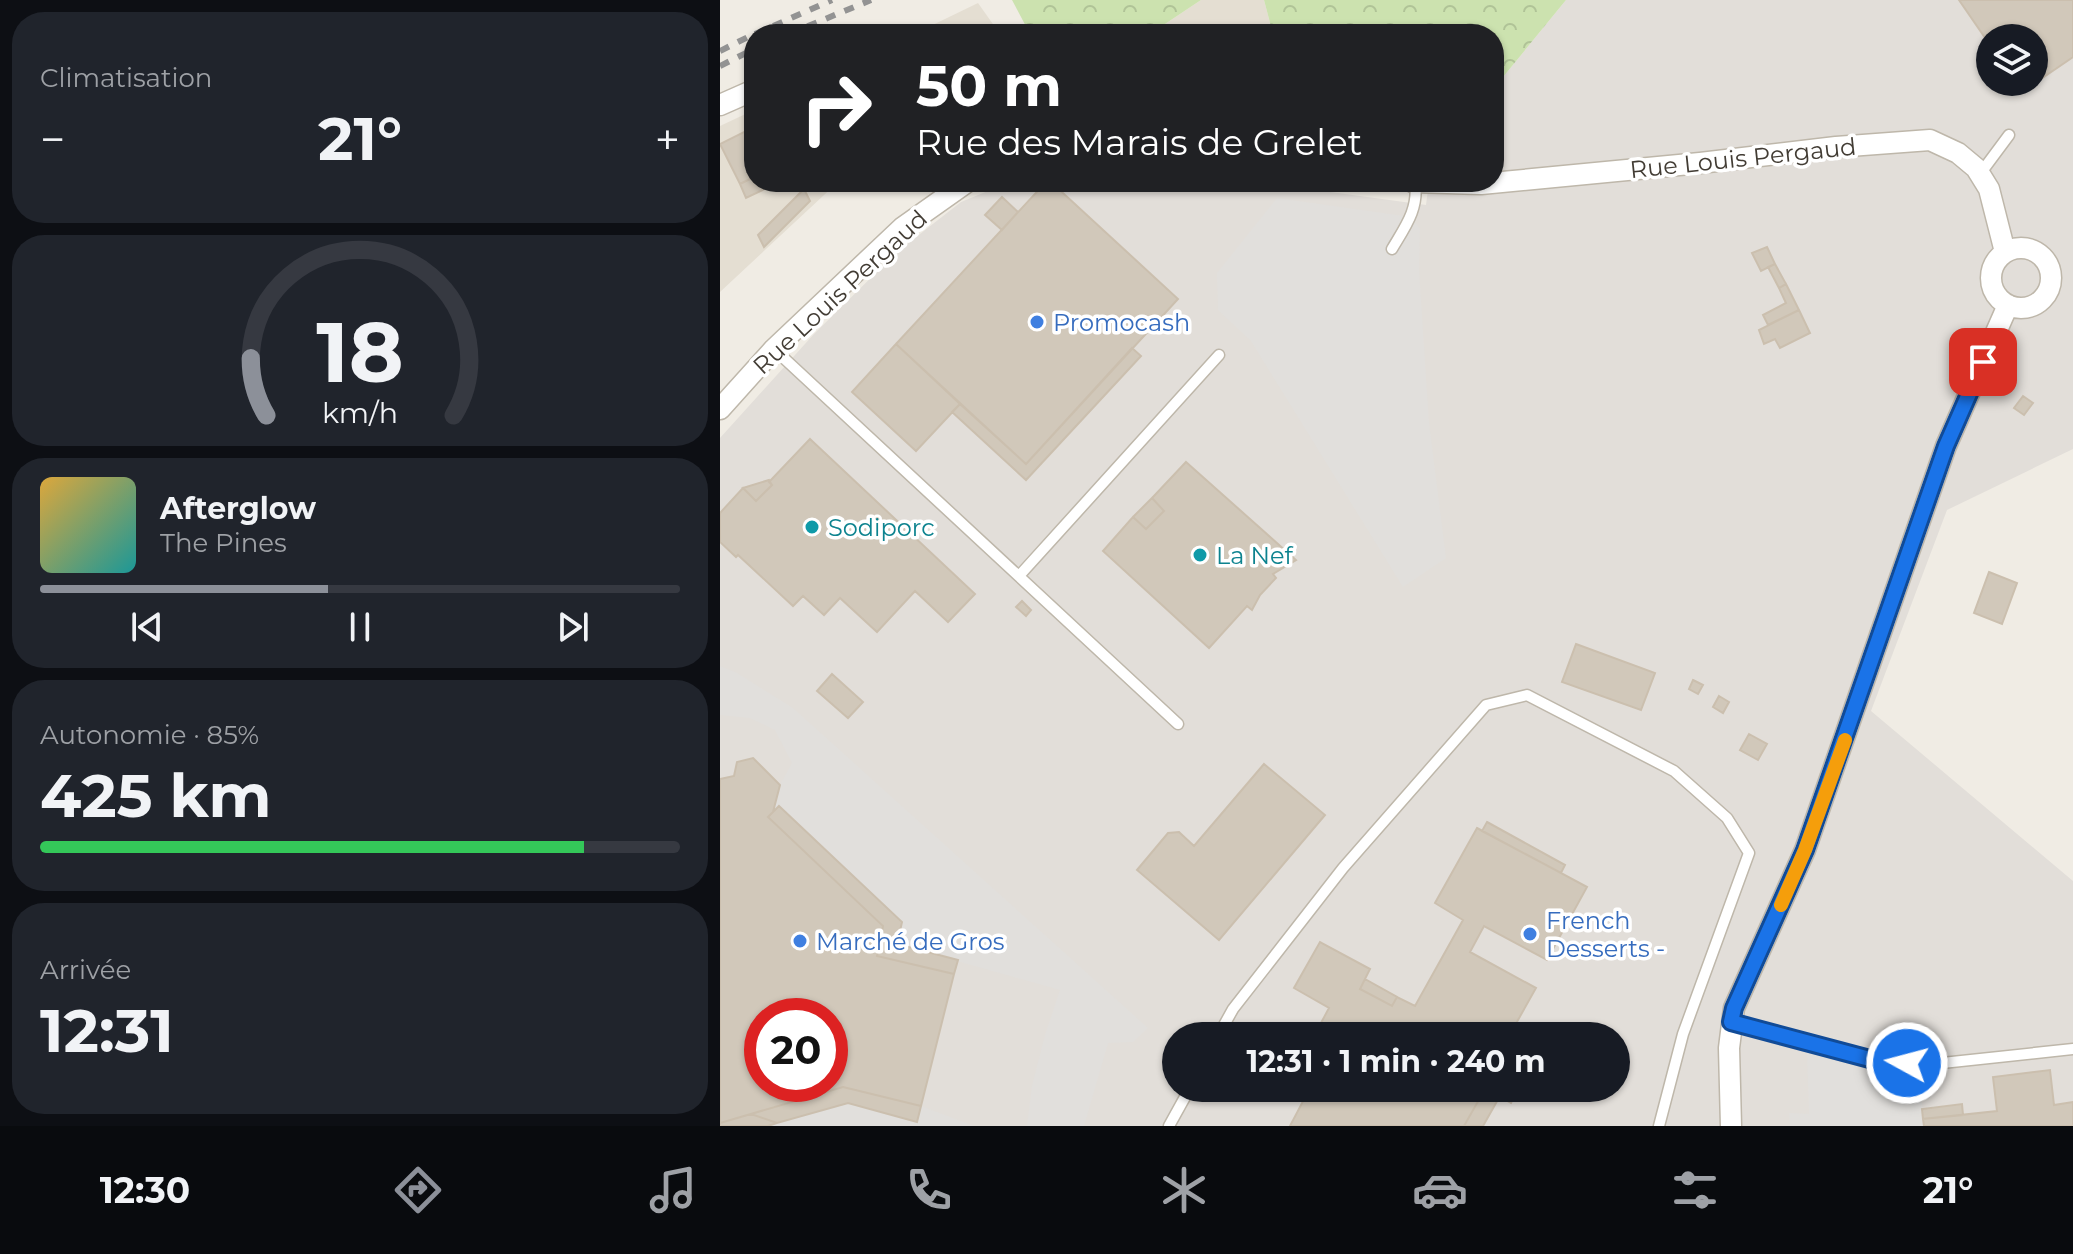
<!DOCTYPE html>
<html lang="fr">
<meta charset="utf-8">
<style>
body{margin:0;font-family:Montserrat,sans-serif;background:#20242c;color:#f1f3f6;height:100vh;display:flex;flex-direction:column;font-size:30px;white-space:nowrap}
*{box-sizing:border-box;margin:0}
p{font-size:26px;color:#9ea1a6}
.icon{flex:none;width:44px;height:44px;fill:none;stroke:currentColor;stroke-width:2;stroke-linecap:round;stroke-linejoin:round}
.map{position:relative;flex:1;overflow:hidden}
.panel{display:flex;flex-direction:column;gap:12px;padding:12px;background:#0d0f14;width:720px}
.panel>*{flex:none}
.top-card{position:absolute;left:24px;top:24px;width:760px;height:168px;border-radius:32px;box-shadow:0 2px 6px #0004;background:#202124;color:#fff;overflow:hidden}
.fabs{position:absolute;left:1256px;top:24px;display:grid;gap:16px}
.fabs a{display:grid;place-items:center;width:72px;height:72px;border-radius:50%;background:#171b24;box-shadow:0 2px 6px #0004;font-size:40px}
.speed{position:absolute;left:24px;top:998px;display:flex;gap:16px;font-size:40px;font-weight:700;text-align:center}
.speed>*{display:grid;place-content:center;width:104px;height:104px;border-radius:50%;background:#171b24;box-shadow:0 2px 6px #0004;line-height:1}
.speed .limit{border:12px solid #d22;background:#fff;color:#111}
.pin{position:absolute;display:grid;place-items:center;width:68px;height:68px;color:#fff;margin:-34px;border-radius:16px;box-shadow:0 4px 12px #0006}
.me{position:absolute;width:88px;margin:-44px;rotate:277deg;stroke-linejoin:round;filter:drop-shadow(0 0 6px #0008)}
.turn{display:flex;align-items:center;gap:28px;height:168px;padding:0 40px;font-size:36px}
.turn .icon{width:104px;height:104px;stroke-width:2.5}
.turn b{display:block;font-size:56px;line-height:68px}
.big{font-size:60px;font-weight:700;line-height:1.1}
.panel .widget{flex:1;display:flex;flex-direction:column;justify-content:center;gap:12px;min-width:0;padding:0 28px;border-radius:32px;background:#20242c}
.panel .dial{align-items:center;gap:0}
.dial svg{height:208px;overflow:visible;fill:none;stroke:#363941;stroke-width:7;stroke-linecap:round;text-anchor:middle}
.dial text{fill:#f1f3f6;stroke:none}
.song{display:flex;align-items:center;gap:24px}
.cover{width:96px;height:96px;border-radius:12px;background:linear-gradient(135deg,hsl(40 70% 55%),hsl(180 70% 35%))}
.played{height:8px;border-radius:4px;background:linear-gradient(90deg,#8c9099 45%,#363941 45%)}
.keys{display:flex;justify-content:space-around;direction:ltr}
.heat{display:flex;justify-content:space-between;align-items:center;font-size:44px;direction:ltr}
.charge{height:12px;border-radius:6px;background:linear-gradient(90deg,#34c759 85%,#363941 0)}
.trip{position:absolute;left:442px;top:1022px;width:468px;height:80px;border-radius:40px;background:#171b24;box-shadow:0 2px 6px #0004;font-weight:700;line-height:80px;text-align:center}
.menu{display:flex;height:128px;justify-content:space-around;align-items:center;background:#090b0e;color:#9ea1a6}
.menu .icon{width:56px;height:56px}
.menu .selected{color:#8c9099}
.menu b{font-size:36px;color:#f1f3f6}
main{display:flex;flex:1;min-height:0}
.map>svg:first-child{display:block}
.residential{fill:#e4ded2}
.industrial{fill:#e2ded9;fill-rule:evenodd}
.forest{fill:url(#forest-crowns)}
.parking{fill:#e1dfdc}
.building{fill:#d1c8ba;stroke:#cbbfae;stroke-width:2;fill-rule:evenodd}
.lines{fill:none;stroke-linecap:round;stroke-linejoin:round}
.service-casing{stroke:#beb7aa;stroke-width:13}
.minor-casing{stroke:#beb7aa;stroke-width:23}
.service{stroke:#fff;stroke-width:10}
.minor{stroke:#fff;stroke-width:20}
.rail{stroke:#939393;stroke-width:6;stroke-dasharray:10 10;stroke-linecap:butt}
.route-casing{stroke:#114b97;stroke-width:20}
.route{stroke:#1a73e8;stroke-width:14}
.slow{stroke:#f59e0b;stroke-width:14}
.shop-dot{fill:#3f7fe0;stroke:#fff;stroke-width:3}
.culture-dot{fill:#0f9aa8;stroke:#fff;stroke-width:3}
.labels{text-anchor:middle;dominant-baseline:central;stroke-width:7;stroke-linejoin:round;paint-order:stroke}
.street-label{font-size:24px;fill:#423c34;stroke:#fff}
.shop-label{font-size:24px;fill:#366cbe;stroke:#fff;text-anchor:start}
.culture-label{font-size:24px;fill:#0d838f;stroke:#fff;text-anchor:start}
</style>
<main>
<section class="panel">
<div class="widget"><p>Climatisation</p>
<div class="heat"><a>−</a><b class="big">21°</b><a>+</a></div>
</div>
<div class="widget dial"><svg viewBox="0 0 100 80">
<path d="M14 69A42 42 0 1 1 86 69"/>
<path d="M14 69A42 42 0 0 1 8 47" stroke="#8c9099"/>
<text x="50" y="56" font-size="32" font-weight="700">18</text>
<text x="50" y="72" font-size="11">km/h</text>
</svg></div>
<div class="widget">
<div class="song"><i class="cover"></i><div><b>Afterglow</b><p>The Pines</p></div></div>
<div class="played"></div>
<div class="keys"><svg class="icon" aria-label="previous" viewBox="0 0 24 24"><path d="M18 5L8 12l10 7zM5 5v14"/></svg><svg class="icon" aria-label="pause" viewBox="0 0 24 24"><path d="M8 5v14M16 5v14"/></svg><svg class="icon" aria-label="next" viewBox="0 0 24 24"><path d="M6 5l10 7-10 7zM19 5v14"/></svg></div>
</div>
<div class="widget"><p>Autonomie · 85%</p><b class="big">425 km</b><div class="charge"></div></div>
<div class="widget"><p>Arrivée</p><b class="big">12:31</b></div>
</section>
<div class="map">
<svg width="1353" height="1126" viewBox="0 0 1353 1126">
<defs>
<pattern id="forest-crowns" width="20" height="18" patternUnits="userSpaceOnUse" patternTransform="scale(2)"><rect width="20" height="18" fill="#cce2af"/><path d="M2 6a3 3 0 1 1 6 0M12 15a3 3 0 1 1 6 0" fill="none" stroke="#b0c397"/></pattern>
</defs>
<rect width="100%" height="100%" fill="#f0ece4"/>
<path class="residential" d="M481,0H544L553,34H430Z
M258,3L280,34H194Z
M34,110V182H118L0,292V126Z"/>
<path class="industrial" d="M846,0H1353V449L1227,510L1151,711L1353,881V1126H0V438L94,334L177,252L241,202L290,182H537L706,205L709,182H774V88ZM1270,38H1314V82H1270ZM42,1016H110V1084H42ZM456,1036H896V1088H456Z"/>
<path class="forest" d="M292,0H481L430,34H310Z
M544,0H846L774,88V34H553Z"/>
<path class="parking" d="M557,198L691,217L700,229L699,270L709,423L726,558L683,587L531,341L498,310L497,273Z
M0,666L17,673L73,708L428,1028L413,1042L388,1043L364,1126H307L312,1086L325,1035L340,990L177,944L181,922L60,806L53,812L60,785L72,763L55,730L30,718L0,715Z
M1087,1053L1200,1083L1204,1126H1070L1069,1113L1089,1114Z
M128,1103L196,1122L201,1106L254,1126H48Z"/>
<path class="building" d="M1239,0H1353V57L1302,92L1295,82H1314V38H1270V45Z
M30,129L34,137V177L20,184L0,144Z
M34,177V182L57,183L26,198L20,184Z
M326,182H331L458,299L306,464L176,344Z
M84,189L90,201L44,247L38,235Z
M282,197L298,212L282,230L265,215Z
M1047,247L1055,264L1041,271L1032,253Z
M1055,264L1066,284L1059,288L1048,267Z
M1066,284L1079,310L1048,325L1043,315L1066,303L1059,288Z
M1079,310L1090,333L1060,348L1055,339L1044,344L1039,330Z
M176,344L240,404L196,451L132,392Z
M412,348L421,356L306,480L232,412L240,404L306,464Z
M1303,396L1313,403L1304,415L1294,408Z
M90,439L255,594L228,622L195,591L157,632L120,598L104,615L83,596L73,606L18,555L16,557L0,542V513L23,488L36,501L52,485L49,482Z
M466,462L576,560L553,574L556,578L540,595L532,610L527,606L489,648L383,551L413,517L426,529L444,511L432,498Z
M49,480L52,485L36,501L23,488Z
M432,498L444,511L426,529L413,517Z
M1269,572L1297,583L1282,624L1254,613Z
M302,601L311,610L306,616L296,607Z
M856,644L935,673L921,710L842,682Z
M112,674L143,702L128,718L97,691Z
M973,680L983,685L978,694L969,689Z
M999,696L1009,702L1003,713L993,707Z
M1029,734L1047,744L1038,760L1020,750Z
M33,758L60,785L53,812L48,817L163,926L157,956L234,974L201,1106L123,1087L0,1123V779L14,776L17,762ZM42,1016H110V1084H42Z
M544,764L605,815L499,940L417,870L448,833L459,832L474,846Z
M59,806L182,922L177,944L238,960L234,974L157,956L163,926L48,817Z
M767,822L845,865L841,873L762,831Z
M757,828L867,887L827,960L764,926L750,952L816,988L789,1036H594L609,1008L574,988L600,942L650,969L640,989L672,1006L677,997L695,1006L743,920L715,903Z
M645,979L677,997L672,1006L640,989Z
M1330,1070L1334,1105L1353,1102V1126H1204L1203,1119L1277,1111L1273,1077Z
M123,1087L201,1106L197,1122L128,1103L57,1123L31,1114Z
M590,1088H799L791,1103L765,1089L744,1126H570Z
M765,1089L780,1096L763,1126H744Z
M1242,1104L1243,1115L1203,1119L1202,1109Z
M31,1114L57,1123L48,1126H0V1123Z"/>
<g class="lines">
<defs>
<path id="service" d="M1260,174L1289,135
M672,249C685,227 699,209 695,182
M54,349L458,724
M299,576L499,355
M1011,1022L1161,1062L1213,1064L1353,1049
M498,1036L513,1009L623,868L766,705L807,695L954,771L1007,818L1029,853L963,1034L939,1126
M449,1126L470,1088"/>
<path id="minor" d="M0,105L34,90
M693,182L761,184L980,163L1116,147L1210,140L1238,153L1256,168L1269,189L1285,252
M1271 278a30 30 0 1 1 60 0a30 30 0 1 1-60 0Z
M0,409L54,349L182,228L247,182
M1011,1126L1009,1048L1014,1008L1085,850L1226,446L1288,305"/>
</defs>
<use href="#service" class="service-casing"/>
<use href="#minor" class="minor-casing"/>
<use href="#service" class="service"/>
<use href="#minor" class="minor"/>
<path class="rail" d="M35,34L112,0
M69,34L151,0
M0,51L34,34
M0,66L34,49"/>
</g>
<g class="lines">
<defs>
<path id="route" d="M1187,1063L1161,1062L1011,1022L1014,1008L1085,850L1226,446L1263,362"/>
</defs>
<use href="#route" class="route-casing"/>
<use href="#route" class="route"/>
<path class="slow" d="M1061,905L1085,850L1125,740"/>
</g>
<g class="shop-dot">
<circle cx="317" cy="322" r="8"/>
<circle cx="810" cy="934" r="8"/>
<circle cx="80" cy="941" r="8"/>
</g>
<g class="culture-dot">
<circle cx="92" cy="527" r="8"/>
<circle cx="480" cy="555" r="8"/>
</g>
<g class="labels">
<g class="street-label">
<text transform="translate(1023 158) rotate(-6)">Rue Louis Pergaud</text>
<text transform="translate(120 292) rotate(-43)">Rue Louis Pergaud</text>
</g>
<g class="shop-label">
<text x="333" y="322">Promocash</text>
<text x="826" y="920">French<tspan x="826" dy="28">Desserts -</tspan></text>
<text x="96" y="941">Marché de Gros</text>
</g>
<g class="culture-label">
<text x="108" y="527">Sodiporc</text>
<text x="496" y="555">La Nef</text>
</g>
</g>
</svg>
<div class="fabs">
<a><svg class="icon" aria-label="layers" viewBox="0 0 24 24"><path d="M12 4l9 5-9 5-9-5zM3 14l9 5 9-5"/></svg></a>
</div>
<div class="speed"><div class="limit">20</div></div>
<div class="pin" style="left:1263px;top:362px;background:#d93025"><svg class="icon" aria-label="arrive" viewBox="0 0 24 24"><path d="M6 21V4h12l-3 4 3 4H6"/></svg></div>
<svg class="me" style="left:1187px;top:1063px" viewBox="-20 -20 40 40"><circle r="17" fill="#1a73e8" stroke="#fff" stroke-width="3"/><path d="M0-11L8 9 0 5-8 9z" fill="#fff"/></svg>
<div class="trip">12:31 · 1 min · 240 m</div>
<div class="top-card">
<div class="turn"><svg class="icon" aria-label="right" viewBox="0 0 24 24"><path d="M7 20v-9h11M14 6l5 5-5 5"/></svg><div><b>50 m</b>Rue des Marais de Grelet</div></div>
</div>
</div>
</main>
<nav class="menu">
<b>12:30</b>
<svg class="icon selected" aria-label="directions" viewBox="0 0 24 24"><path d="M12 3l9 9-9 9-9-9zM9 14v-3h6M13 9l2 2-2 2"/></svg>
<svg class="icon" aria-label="music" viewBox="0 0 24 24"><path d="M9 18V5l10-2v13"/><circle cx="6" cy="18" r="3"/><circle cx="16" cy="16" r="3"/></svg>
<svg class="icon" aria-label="phone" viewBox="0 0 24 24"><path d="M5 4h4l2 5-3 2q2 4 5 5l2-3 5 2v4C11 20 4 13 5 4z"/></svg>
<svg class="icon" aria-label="climate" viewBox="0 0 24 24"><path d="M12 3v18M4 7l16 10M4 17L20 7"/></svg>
<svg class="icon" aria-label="car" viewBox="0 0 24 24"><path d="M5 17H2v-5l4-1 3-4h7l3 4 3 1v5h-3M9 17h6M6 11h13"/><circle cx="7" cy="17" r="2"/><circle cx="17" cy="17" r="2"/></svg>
<svg class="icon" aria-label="filters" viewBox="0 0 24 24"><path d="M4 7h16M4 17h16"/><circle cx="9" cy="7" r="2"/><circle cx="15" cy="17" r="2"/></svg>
<b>21°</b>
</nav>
